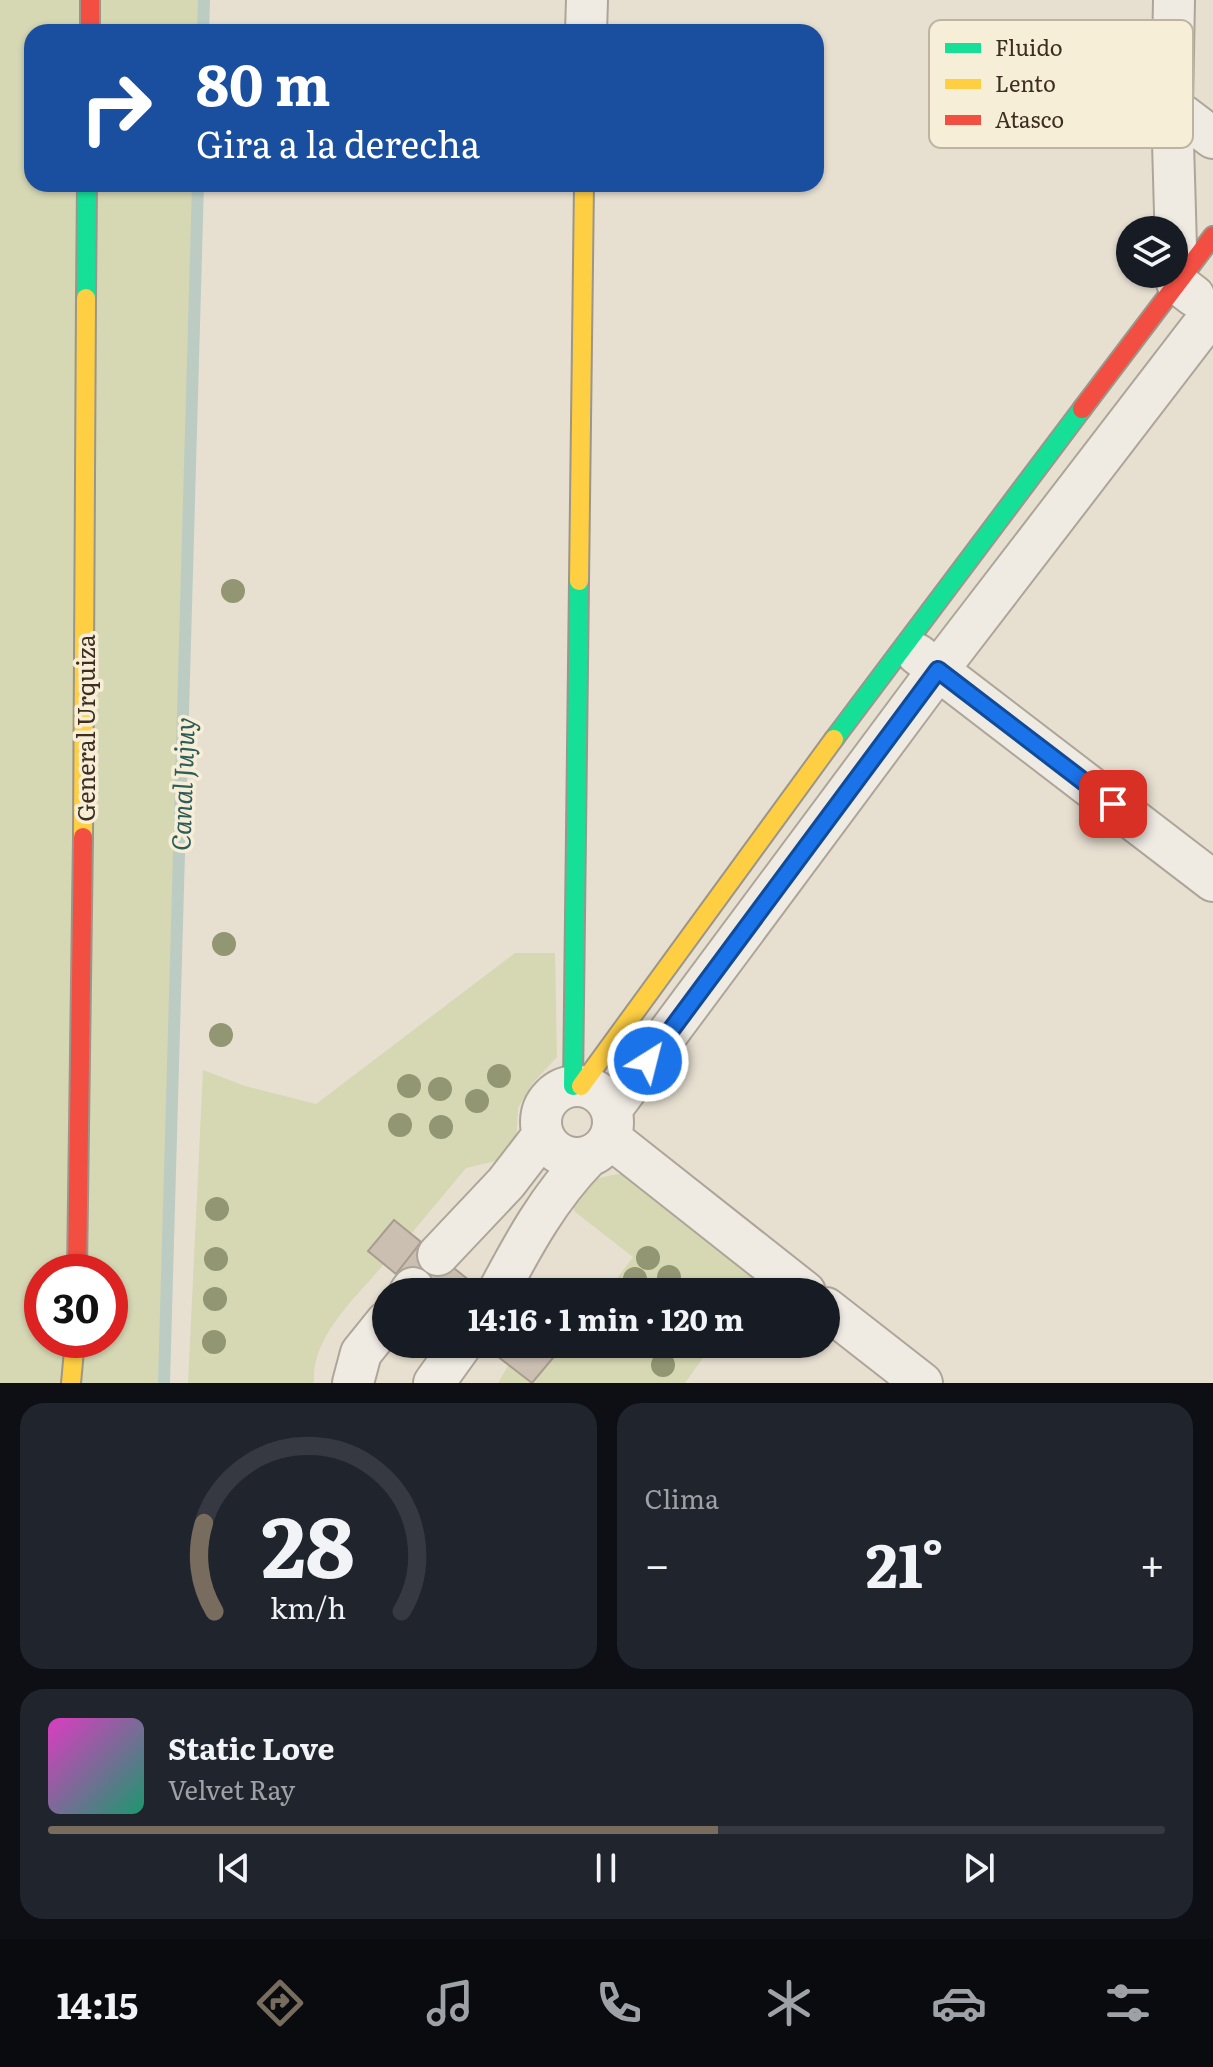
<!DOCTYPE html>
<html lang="es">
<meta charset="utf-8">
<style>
body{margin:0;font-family:Literata,serif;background:#20242c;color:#f1f3f6;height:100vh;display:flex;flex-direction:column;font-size:30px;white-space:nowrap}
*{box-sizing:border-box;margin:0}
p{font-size:26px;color:#9ea1a6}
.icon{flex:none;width:44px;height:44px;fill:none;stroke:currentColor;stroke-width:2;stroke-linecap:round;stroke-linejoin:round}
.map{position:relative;height:1383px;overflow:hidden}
.side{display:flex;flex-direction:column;gap:20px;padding:20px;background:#0d0f14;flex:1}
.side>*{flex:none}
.hud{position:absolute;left:24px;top:24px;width:800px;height:168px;border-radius:24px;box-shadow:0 2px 6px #0004;background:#1a4fa0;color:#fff;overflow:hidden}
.fabs{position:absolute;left:1116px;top:216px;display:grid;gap:16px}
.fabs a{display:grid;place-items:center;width:72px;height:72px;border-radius:50%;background:#171b24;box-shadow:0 2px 6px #0004;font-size:40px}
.speed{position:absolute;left:24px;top:1254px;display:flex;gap:16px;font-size:40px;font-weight:700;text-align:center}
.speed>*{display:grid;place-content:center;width:104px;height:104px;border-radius:50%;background:#171b24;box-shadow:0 2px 6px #0004;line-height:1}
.speed .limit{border:12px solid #d22;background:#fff;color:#111}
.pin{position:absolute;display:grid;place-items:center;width:68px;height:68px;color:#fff;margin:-34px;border-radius:16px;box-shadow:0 4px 12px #0006}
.me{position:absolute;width:88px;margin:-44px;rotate:36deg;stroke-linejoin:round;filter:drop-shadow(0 0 6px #0008)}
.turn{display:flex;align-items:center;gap:28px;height:168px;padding:0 40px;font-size:36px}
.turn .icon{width:104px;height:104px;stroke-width:2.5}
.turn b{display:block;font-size:56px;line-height:68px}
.big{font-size:60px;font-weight:700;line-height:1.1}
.side .tile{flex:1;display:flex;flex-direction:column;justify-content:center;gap:12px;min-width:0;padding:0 28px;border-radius:24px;background:#20242c}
.side .dial{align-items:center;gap:0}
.dial svg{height:208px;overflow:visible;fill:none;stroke:#363941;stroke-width:7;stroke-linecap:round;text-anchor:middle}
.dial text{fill:#f1f3f6;stroke:none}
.song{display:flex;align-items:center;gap:24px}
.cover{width:96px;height:96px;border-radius:12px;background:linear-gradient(135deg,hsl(310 70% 55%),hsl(160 70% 35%))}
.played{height:8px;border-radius:4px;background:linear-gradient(90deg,#786c5e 60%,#363941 60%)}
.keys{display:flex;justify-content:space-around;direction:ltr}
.heat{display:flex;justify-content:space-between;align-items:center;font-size:44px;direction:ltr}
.side .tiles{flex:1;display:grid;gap:20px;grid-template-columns:1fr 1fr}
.tile:last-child{grid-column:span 2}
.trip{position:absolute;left:372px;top:1278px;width:468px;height:80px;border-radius:40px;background:#171b24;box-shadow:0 2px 6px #0004;font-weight:700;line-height:80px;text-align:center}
.tabs{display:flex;height:128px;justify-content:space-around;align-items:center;background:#090b0e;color:#9ea1a6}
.tabs .icon{width:56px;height:56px}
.tabs .current{color:#786c5e}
.tabs b{font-size:36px;color:#f1f3f6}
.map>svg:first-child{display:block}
.green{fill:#d6d7b3;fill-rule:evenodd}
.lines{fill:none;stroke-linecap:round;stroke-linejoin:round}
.stream{stroke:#bcccc2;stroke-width:12}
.building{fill:#cbbfb2;stroke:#a89c90;stroke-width:2}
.street-casing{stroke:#ada599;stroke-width:44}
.fast-casing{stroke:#9c958a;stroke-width:22}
.slow-casing{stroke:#9c958a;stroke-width:22}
.jam-casing{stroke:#9c958a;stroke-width:22}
.street{stroke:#efebe3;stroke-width:40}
.fast{stroke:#16e098;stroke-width:18}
.slow{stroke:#ffcf43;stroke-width:18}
.jam{stroke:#f24e42;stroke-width:18}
.tree{fill:#929673}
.route-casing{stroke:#114b97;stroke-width:20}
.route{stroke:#1a73e8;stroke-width:14}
.labels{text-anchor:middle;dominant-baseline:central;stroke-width:7;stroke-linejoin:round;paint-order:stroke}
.street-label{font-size:24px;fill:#3d2e20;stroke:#f7eed8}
.water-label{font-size:26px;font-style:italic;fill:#2f5d5a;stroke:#f7eed8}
.key{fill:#f7eed8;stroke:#bfb4a1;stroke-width:2}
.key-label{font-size:22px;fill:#3d2e20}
</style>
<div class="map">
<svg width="1213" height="1383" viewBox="0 0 1213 1383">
<rect width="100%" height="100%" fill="#e7e0d1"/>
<path class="green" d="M0,0H204L203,32H32V184H198L164,1383H0ZM42,1272H110V1340H42Z
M515,953H555L557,1057L532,1084L518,1108L516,1147L504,1159L466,1168L411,1234L393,1220L368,1251L384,1264C356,1298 311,1336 314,1383H188L203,1070L245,1086L316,1104Z
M621,1174L759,1280L751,1292H607L633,1257L574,1211C574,1182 596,1177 621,1174Z
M548,1344H713L685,1383H498L509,1364L533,1383L557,1352Z"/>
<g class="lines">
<path class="stream" d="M203,32L204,0
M164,1383L198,184"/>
</g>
<path class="building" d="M394,1220L421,1242L396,1274L368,1251Z
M421,1242L484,1292H419L396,1274Z
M483,1344H506L497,1356Z
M506,1344H548L558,1352L532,1383L497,1356Z"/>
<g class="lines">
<defs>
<path id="street" d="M1174,0L1172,107L1177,283L1194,296
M586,32L587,0
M1172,107L1213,138
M917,654L1213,881
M541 1122a36 36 0 1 1 72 0a36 36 0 1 1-72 0Z
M611,1110L938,670L1213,312
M610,1138L805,1292
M438,1255L506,1183L543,1135
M410,1292L413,1288
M498,1292C524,1243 549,1197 588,1157
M826,1308L922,1383
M353,1383L361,1353L386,1322
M434,1383L462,1344"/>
<path id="fast" d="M86,298L87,184
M834,739L1082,409
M573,1086L579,581"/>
<path id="slow" d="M579,581L584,184
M83,837L86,298
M581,1086L834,739
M71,1383L75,1340"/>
<path id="jam" d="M90,0V32
M1082,409L1213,236
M77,1272L83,837"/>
</defs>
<use href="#street" class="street-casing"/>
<use href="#fast" class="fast-casing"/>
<use href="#slow" class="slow-casing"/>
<use href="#jam" class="jam-casing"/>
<use href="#street" class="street"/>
<use href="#fast" class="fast"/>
<use href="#slow" class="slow"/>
<use href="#jam" class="jam"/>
</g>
<g class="tree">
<circle cx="233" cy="591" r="12"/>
<circle cx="224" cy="944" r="12"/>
<circle cx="221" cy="1035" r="12"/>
<circle cx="499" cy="1076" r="12"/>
<circle cx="409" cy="1086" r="12"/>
<circle cx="440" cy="1089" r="12"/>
<circle cx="477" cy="1101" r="12"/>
<circle cx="400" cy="1125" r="12"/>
<circle cx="441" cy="1127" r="12"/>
<circle cx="217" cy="1209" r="12"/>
<circle cx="648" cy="1258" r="12"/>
<circle cx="216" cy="1259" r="12"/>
<circle cx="669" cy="1277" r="12"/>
<circle cx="635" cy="1279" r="12"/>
<circle cx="215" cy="1299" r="12"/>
<circle cx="214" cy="1342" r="12"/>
<circle cx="663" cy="1365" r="12"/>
</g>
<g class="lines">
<defs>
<path id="route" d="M648,1061L938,670L1113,804"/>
</defs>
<use href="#route" class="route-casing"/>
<use href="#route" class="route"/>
</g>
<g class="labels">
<g class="street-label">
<text transform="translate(84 728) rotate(-90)">General Urquiza</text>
</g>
<g class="water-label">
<text transform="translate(181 784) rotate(-88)">Canal Jujuy</text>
</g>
</g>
<rect x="929" y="20" width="264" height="128" rx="12" class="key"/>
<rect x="945" y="43" width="36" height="10" fill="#16e098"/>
<rect x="945" y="79" width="36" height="10" fill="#ffcf43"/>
<rect x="945" y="115" width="36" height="10" fill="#f24e42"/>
<g class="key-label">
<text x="995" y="56">Fluido</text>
<text x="995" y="92">Lento</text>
<text x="995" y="128">Atasco</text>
</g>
</svg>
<div class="fabs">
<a><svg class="icon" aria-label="layers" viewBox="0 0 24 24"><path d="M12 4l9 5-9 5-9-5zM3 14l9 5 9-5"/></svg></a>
</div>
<div class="speed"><div class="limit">30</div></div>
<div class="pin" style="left:1113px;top:804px;background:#d93025"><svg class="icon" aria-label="arrive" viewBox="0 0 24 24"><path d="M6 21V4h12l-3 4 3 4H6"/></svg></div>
<svg class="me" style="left:648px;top:1061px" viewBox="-20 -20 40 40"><circle r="17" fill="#1a73e8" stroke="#fff" stroke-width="3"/><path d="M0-11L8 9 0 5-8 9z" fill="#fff"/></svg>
<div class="trip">14:16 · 1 min · 120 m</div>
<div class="hud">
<div class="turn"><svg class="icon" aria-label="right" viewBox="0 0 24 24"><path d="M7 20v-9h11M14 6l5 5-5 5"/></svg><div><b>80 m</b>Gira a la derecha</div></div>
</div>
</div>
<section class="side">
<div class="tiles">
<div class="tile dial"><svg viewBox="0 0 100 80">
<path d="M14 69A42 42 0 1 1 86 69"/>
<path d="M14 69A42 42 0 0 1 10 35" stroke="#786c5e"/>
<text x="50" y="56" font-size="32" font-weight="700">28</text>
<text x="50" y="72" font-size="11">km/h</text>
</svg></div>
<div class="tile"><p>Clima</p>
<div class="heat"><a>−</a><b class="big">21°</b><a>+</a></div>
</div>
<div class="tile">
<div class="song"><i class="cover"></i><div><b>Static Love</b><p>Velvet Ray</p></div></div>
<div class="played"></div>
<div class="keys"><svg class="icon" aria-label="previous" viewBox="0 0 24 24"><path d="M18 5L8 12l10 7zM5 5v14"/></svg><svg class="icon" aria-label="pause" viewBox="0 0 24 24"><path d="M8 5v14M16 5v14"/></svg><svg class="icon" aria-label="next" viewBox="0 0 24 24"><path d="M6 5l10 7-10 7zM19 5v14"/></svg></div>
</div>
</div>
</section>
<nav class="tabs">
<b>14:15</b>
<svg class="icon current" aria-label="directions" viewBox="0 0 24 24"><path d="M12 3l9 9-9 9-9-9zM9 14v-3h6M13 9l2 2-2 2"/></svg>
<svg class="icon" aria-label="music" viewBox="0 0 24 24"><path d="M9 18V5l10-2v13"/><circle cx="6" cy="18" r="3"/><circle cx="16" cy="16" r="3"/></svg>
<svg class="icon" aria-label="phone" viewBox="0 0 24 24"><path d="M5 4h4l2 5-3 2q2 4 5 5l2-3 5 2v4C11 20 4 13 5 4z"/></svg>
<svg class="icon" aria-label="climate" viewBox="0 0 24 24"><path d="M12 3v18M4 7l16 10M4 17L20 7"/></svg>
<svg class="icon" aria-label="car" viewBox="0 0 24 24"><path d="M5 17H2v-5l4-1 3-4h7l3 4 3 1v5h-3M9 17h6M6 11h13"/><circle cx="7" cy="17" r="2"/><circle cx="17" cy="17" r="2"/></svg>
<svg class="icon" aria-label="filters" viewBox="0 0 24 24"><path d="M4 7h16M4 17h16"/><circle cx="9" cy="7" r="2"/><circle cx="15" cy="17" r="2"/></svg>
</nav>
